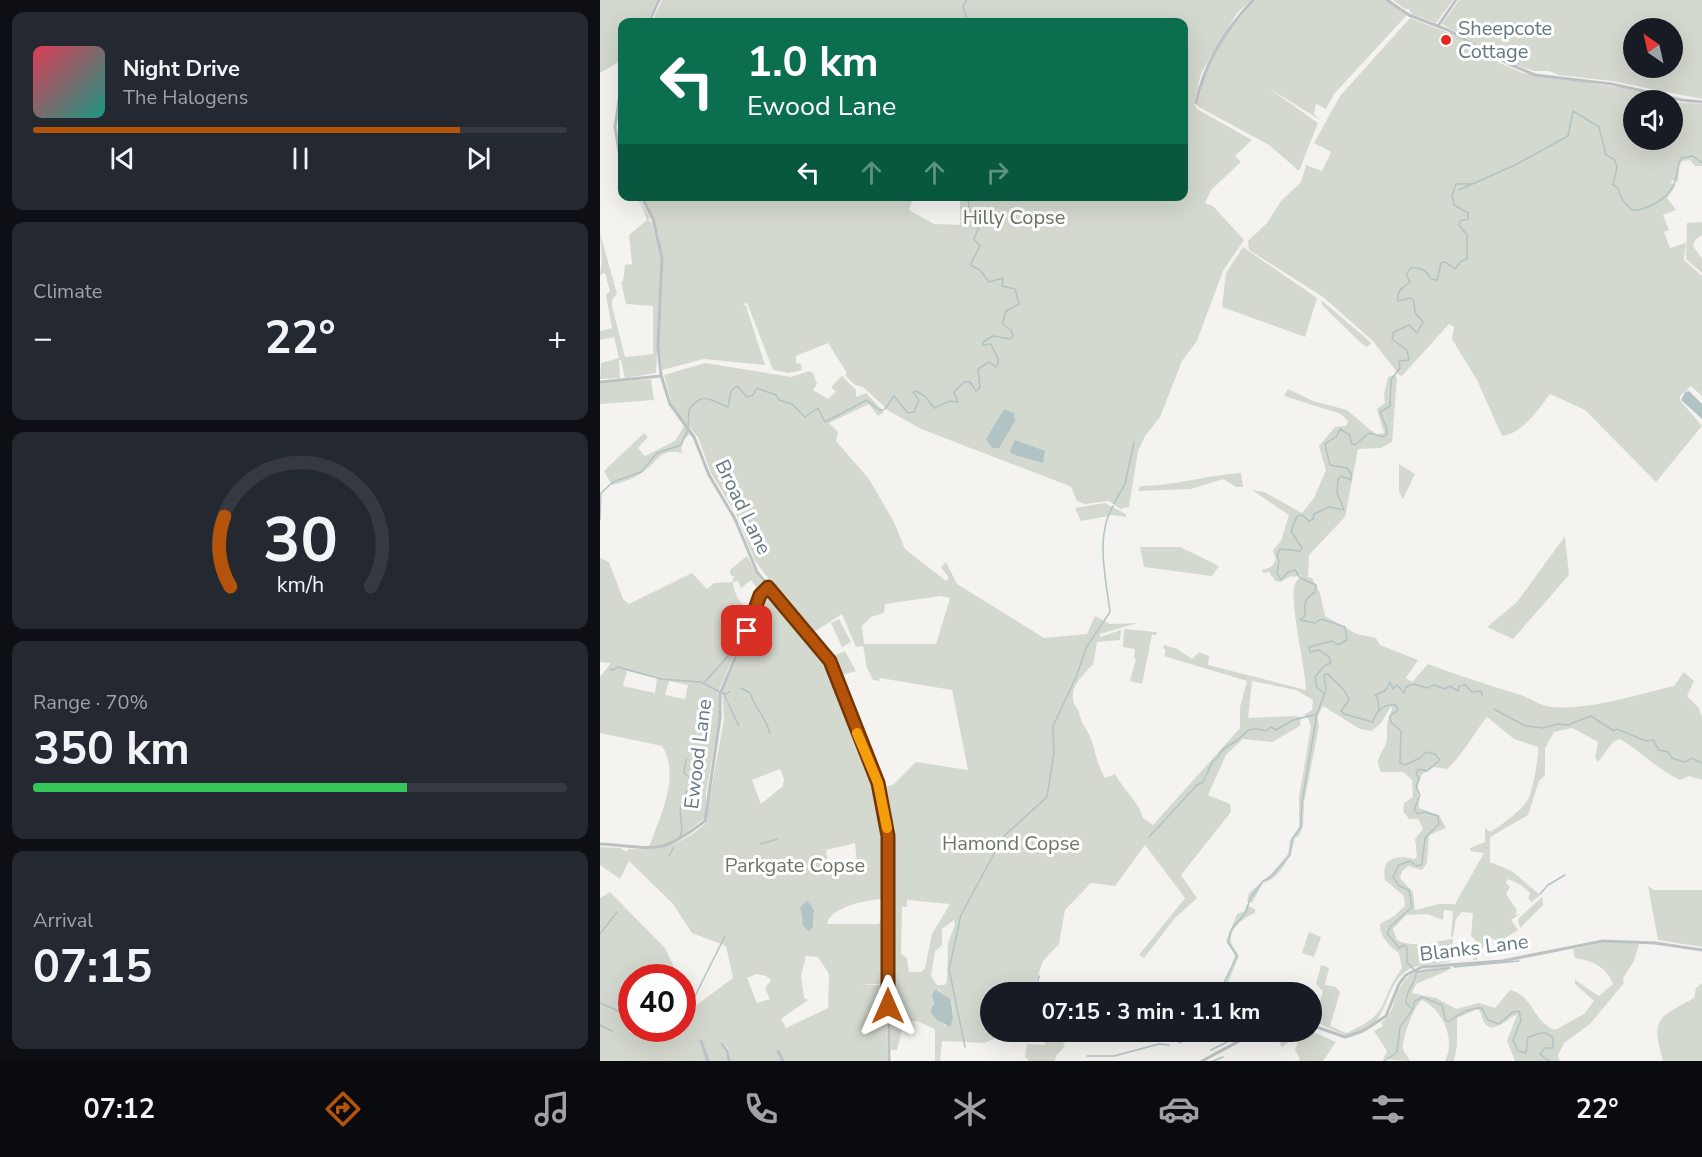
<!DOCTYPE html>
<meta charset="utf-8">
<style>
body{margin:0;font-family:"Nunito Sans",sans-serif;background:#242831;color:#f1f3f6;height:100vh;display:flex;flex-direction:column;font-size:22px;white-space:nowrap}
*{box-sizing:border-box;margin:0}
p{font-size:20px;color:#9ea1a6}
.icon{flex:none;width:33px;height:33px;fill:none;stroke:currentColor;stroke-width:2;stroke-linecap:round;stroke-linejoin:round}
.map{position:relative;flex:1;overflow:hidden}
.side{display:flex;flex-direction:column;gap:12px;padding:12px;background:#0d0f14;width:600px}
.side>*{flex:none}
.banner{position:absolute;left:18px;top:18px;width:570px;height:183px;border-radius:12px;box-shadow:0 6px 24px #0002;background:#0b6e4f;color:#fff;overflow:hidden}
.needle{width:39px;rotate:326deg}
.controls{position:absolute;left:1023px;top:18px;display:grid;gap:12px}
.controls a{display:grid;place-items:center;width:60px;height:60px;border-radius:50%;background:#171b24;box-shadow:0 6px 24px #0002;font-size:30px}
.speed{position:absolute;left:18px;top:964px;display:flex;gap:12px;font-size:30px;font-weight:700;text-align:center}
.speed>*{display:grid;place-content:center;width:78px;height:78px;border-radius:50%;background:#171b24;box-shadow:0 6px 24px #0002;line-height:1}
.speed .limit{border:9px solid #d22;background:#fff;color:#111}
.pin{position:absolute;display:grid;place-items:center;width:51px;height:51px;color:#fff;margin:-26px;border-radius:12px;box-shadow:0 3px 9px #0006}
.me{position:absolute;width:66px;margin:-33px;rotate:0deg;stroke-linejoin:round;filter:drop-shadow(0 0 4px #0008)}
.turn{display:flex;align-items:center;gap:21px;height:126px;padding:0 30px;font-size:27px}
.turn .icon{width:78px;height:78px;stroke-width:2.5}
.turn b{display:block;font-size:42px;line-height:51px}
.lanes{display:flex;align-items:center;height:57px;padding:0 30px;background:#0003;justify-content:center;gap:30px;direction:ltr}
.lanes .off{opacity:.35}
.big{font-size:45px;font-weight:700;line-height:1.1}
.side .widget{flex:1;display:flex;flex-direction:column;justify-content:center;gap:9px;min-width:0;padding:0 21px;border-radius:12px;background:#242831}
.side .dial{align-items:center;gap:0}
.dial svg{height:156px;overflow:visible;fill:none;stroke:#363941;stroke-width:7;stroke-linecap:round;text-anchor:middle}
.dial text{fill:#f1f3f6;stroke:none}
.song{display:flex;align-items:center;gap:18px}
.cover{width:72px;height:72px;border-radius:9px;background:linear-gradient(135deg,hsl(350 70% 55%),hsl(170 70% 35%))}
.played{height:6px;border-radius:3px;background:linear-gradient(90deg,#b45309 80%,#363941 80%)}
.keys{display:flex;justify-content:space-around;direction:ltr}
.heat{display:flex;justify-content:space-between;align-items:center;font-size:33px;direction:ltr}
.charge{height:9px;border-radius:4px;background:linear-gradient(90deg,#34c759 70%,#363941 0)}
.trip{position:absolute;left:380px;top:982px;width:342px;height:60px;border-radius:30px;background:#171b24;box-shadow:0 6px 24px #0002;font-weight:700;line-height:60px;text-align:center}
.menu{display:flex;height:96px;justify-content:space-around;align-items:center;background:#090b0e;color:#9ea1a6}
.menu .icon{width:42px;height:42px}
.menu .on{color:#b45309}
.menu b{font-size:27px;color:#f1f3f6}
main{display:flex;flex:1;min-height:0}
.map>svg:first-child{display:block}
.green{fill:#d4d9cf;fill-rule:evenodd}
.water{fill:#b1c3c4}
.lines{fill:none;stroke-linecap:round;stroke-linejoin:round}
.stream{stroke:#b1c3c4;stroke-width:1.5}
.minor{stroke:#bcc2c4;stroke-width:3}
.route-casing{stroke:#753606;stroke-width:15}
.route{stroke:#b45309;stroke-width:10}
.slow{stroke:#f59e0b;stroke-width:10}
.poi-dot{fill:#e42820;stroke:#fff;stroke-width:2}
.labels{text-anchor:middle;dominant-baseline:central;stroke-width:6;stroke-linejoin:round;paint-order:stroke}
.poi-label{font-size:20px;fill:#627981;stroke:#fff;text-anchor:start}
.park-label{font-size:20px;fill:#6a7861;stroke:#fff}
.street-label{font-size:20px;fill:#627981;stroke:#fff}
</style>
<main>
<section class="side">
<div class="widget">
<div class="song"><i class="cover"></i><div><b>Night Drive</b><p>The Halogens</p></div></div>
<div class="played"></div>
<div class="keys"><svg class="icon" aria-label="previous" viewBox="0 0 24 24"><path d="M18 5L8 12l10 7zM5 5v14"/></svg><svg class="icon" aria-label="pause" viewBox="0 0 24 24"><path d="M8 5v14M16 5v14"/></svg><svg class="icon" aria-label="next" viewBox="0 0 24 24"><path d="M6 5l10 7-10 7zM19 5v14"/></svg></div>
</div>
<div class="widget"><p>Climate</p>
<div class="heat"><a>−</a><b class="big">22°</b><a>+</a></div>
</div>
<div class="widget dial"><svg viewBox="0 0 100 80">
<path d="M14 69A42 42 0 1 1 86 69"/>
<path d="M14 69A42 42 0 0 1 11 33" stroke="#b45309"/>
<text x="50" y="56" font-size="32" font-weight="700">30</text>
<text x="50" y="72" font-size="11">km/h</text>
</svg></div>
<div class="widget"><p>Range · 70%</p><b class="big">350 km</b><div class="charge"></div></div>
<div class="widget"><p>Arrival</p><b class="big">07:15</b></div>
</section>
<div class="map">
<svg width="1102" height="1061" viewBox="0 0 1102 1061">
<rect width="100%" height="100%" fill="#f4f3f0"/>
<path class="green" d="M0,0H57L47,22H22V60L0,73Z
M62,0H651L637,13L601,73L594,104L597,109L652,140L635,156L641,162L611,190L605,203L613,206L644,240L623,271L597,341L582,361L560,417L545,436L538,451L529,507L520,509L509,501L485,504L477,501L471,487L467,485L321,429L289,411L263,387L255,385L245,375L247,373L228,343L196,356V363L201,364L202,370L189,373L173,370L147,303L143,304L146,306L165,365L104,359L62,370L61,356L57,355L56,373L25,378L21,360H19L20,378L0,379L1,363L19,358L14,337L0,340V331L12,328L6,295L10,291L5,273L0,275L2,262L0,233L17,294L12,300V306L25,357L53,354V306L26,304L21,282L23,281L25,265L32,264L29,235L47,220L41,204L35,198L38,197L50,218L48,220L52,223L56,238L59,237L44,197H313L309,210L334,224L360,225V197L584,196V22H52Z
M654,0H785L807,15L734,94L726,109L716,104L714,114L720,120L667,87L718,123L699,171L669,145L597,106L605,73L626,35Z
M793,0H853L836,23L812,14L809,9H805Z
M859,0H1102V99L1012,81L959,75L949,71H934L907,62L842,24ZM1034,28H1072V68H1034Z
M810,18L857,36L900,63L923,73L1024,88L1067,100H1034V140H1072L1073,102L1102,104V166H1095L1090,160L1082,161C1077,168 1081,175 1077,182L1072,180L1071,183L1076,185L1067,198L1076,210L1063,215L1069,230L1064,232L1070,248L1086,243L1084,260L1102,276V396L1091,386L1080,396V400L1102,426L1056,482L985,410L950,394C938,410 923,433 902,436L877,380L852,339L854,327L849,324L803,375L800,376L772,340L723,297L649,250L648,241L667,223L681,201L701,182L706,165L722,171L731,152L714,143L740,96Z
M1102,207V235L1095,240L1093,246L1102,259V273L1086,259L1087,223L1102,222Z
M643,247L717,298L705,337L622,307L626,273Z
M721,300L766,338L771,343L767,347L761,343L722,305Z
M105,363L191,377L209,371L213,373L217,384L213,390L228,399L236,392L231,387L242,376L256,390V397L266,393L284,412L278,416L269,404L229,423L238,432L236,441L269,479L295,524L305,549L346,581L349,578L341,567L346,562L357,584L444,638L487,634L495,616L510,624L537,623L500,634V637L521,630L520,640L497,642L493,665C479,677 464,695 479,711C480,724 489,730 492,742C497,758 496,761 505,778L515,774C524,791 538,800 543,818L553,825L640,728V707L647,681L564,656L566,650L563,648L564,645L577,649L592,659L599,652L609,656L608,665L706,690C706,667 687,597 696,582C698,579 701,578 701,575L694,577L691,576L680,582L675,581L669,572L663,573L662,570L671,567L676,560L673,550L681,541L689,515L652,490L664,492L702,513L714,498L726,470L719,446L735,427L746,426L748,421L741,414L684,396L688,389L713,401L747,410L769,429L777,434L784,433L777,409L785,403L784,394L788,377L794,375L797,378L792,442L781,448L758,449L745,517L709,555L708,577L712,578L720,593L725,616L757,634L776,638L780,645L818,660L806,678L812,682L828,664C859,676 889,685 921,695C929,698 938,704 946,706C980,713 1040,694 1074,686L1084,672L1094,681L1087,696L1099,708L1102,717V780L1089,776L1080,780C1057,769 1042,752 1020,739L1013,742L998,762L995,758L998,742L972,728L954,732L945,748V775L939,781L928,815L890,837V862L912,871L940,895L932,902L928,898L930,893L921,885L908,879L906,883L910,887L906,894L917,910L915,915L920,914L911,920L918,930L899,942L891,938L877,954V960H873L879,944L871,936L873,913L862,912L856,919L853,937H851L853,911L844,910L843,920L827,914L806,915L793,929L797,940C816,949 836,941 853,939L851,961C837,966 818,962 805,972C781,990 791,1033 744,1035L720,1024H711V1001L720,1002L723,991L716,984L721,965L729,968L725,985L736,987L740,992L730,1026L746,1033C793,1013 777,1002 802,968L799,953C789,947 779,935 780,924L794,916L805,906L804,896L785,880C781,857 796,855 815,859L817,856L815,839L823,829L818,819H809L803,811L804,803L813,797L812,780L803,772H781C775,759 779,758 785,746C790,736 783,726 792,710L791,706L781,723L772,731L760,729L723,706L717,717L719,726L704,803L703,826L699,836L695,838C692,854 681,878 663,883L652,903L647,902L649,893L671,874L688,854L690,841L699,827V797L711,727L709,720L704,715L712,710L713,700L696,690L652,681L648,718L695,716L701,717L700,726L672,742L643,739L626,755L608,795L630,804L631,812L581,875L597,898L575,918L544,958L539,955L585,898L545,845L515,886L491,883L465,910L459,944L443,961L432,993H390V1032H412L384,1043L342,1041L340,1061H335V1029L317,1021L304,1022L297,1050H291L290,1009L307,1007L290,1008V847L288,821L280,788L293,785L316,762L368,770L352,690L280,678L279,681L273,680L267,668L263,646L256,647L242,614L211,634L155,561L136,514L111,473L98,437L73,408L64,375ZM340,596L350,598L336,644H264L262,626L271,617L284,613L285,604ZM887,717L914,739L938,747C939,758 933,786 929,798C924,808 900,827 890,832L885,828V842L870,848V851L884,853L855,904H839L815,910L813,892L800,878L802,871L808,866L822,870L827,863L829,835L846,828L839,815L819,808L818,785L822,774L834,767L847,769C863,755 873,734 887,717ZM307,900L350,904L332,934L325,968L321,972H309L307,958L301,954L302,907H307ZM354,920L355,925L348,943L347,982L344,985H337L331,976L335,951L342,945V929ZM338,989L352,1002L353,1018L345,1026L330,1011L334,1004L332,996Z
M51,379L54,400L0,404V383Z
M84,426L90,434L84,439L81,449L83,453C58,448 59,461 43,472C35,478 22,483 12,485L4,471L44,433L48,437L38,448L45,456L75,441Z
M799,464L815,474L803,499L799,491Z
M641,473L643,487H636L623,479L591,489L538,491L540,486C575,486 606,475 641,473Z
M505,503L526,514V517L514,515L481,521L475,508Z
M965,536L969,575L913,639L887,627L917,602Z
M540,547H580L619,566L612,576L544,567Z
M147,556L165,587L160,592L151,580L141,588L138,581L133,582C134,594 141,607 152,611L118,693L119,719L106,794V817L72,843L49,847C60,816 81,776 62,746L0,733V677L11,663L0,662V558L9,562L23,599L29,604L92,573L107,589L114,583L132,582L134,576H131L130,570ZM27,671L57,678L55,693L23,686ZM69,681L88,685L85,699L65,695Z
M166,590L229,663L234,673L232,677H235L238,685L237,689H240L243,699L241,702H244L243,708L249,716L247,719H250L252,726L250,729H253L260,745L257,748L262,749L267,761L265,763L269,764C287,811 286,859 286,912L281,911L282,899C266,900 230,907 227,924H279L283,914H286V983L261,985H286L287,1061H130L128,1048L122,1042L128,1061H109L100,1042L107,1061H0V898L10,892L65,948L79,978H32L29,1032L82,1029L83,986L95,1006L133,978L126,946L92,933L73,904L29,861L20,879L0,865V847L20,848L27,852L28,849C60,851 81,845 105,824L124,719L122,692ZM180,769L184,779L183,786L161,804L152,780ZM255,843L257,865L233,866L228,863L226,850ZM200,907H214L213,927L202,922ZM206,956L218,957L229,974L228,1008L186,1028L181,1019L208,1000L204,998L201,975ZM156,974L166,976L171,980L165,988L170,999L157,1003L147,978Z
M239,619L251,642L242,647L231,623Z
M524,629L557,632L556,635H552L542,684L530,681L536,659L534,658L535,649L523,647Z
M245,651L256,671L239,676L230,657Z
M1048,886L1054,890H1102V947L1058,940Z
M942,897L943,905L920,928L918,919Z
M646,905L655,909V913C648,915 628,928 631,942C632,946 637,952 639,956L627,985L618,993L626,981L635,955L626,941L637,914L645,911Z
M709,932L721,937L714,957L702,953Z
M1006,942L1039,944L1034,961L1023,978L1024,983L990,1024L964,1043L958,1055L960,1061H915L907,1041L917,1015C909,1016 893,1037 884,1022C881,1017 882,1013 878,1009L857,1018V1045L854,1061H845C856,1040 843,1010 822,1000C814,1005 802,1039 803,1048C804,1053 808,1056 810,1061L783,1059L787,1051L774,1031L783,1026L781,1023C788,1018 792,1010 794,1002C805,969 818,969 850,966L849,970L816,984L812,993L836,998L856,1009L879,1003L895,1008L910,990C933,995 933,1022 955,1030L984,1014L994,1001L975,984V980L999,996L1013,984C1007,967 991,960 975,958L973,949Z
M1102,983V1061H1063C1051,1017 1057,1019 1094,998L1096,988Z
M711,1031L736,1042L723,1061H698L700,1059L695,1050L702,1032Z
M444,1032H458L465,1046L456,1056L455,1061H429L425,1057L427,1044L445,1045Z
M673,1032H701L697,1042L692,1040L682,1047Z"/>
<path class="water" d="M1089,391L1102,404V419L1081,400L1085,392Z
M404,409L414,413L415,421L399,448H392L386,439Z
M415,440L445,451L443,463L412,454L410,451Z
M207,901L214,909L213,927L209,931L203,926L200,907Z
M336,989L351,1000L353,1018L350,1027L337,1020L330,1011L334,1004L332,995Z"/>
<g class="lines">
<path class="stream" d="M366,0L363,7L368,22
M859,190L915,165L968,136L973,111L999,127L1006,155L1014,159L1017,167L1013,185L1017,187L1023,201L1032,210C1046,211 1067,199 1073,186C1078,177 1076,167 1081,158L1093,156L1102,163
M285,409L294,396L308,413L314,412L319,400L313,392L316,391L326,397L334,408L350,401L358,402L354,392L364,382H370L376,391L380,387L378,369L389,362L396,367C402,359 394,353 391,344L383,345V342L393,336L410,339L413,336L411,330L402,324L406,311L419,304L415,289L402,286L403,278L389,282L380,270L370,265L380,246L374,239L379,226L378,214L369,210L368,196
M514,503L525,484L534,442
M0,520L1,493L13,482L41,472L57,453L81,445L88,430L89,410C102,390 112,401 128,407L131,391L137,386L147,397L153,395L157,388L176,395L179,400L192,404L205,417L218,408L225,422L267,400L279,410H283
M10,669L13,670L18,667L61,679L101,682L124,694L127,701
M105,682L128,656
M141,688L150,693C155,708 168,721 170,734
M724,693L717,688L715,677L724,666L731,663L729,657L719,650L710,652L709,647L732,641L738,645L747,640L745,627L721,619L715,623L700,620L705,616C704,603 704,599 715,592L716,585L700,578L695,570L688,572L681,580L677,573L679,561L677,556L680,549L700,551L702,548L691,531L697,516L702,515L709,521L713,519L714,514L729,507L744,510L737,493L738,479L741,476L751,480V474L747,468L730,465L725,444L737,436L740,429L750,435L751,443L755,445L769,433L783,437L787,434L786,426L780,412L790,406L791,380L800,368L799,361L809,360L807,350L792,339L794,332L809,325L817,333L823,322L815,313L814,301L811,298L798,301C796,291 803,287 810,282L806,274L811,268C821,267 826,270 831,279L837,280L841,263L845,262L855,269L861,261L867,259V235L859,225L860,221L868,219V213L854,205L852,195L856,184H871
M124,694L130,692
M128,703L139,726
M894,709L925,726L944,728L957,724L968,725L991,716L1014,731L1017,729L1046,741L1053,740L1059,750L1068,752L1072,758L1085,762L1091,758L1102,763
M779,711L778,699L775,695L785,691L790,682L793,689L797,685L804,693L806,687L814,684L827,688L834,685L845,689L850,686L858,691L859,686L865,685L872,692L881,691L882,696
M80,837L82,830L80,810L91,779L84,773L86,759
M549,837L597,785L603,782L613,761C619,758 618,756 622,751C625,747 629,745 633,743C646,736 645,724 666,731L671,727L676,730L693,720L717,714
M160,844L178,839
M69,856L74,847
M940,894L948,885L965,875
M0,934L17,912
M854,967L919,961
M816,972L850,968
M437,984L439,976
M619,993L637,956L628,942L631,930L646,912L650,899L663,881L671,877L690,855L692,839L701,827L702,802L717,714L726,690L724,675L728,674C736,684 745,687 749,700L741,711L744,714L773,722C776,711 784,703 796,705L798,710L790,716L791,722L801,731L800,763L805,765L820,758L826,752L835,754L840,760L827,771L819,769L816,773L819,779L816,787L820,795L814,810L818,814L824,812L838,816L839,824L825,838L822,864L817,866L810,861L799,865L793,877L799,886L809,890L812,907L791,926L787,933L799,948L804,945L807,948V962L816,972
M0,1003L32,1017
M811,1008L806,1003C806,988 815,985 816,974
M87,1012L125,936
M82,1020L84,1017
M0,1025L12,1031
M579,1043L598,1032
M365,1047L349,969L361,915L403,837L447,797L454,753L453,726L477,675L486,648L510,612C506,579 495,536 513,506
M611,1050L647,1032
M487,1056H514L559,1044L569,1045
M613,1061L623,1057
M784,1061L797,1052L800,1027L813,1009L814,1002L822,997L842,1005L845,1019L848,1022C859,1015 868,1007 882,1008L888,1020L899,1024L913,1012L919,1011L921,1020L913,1040L918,1051L926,1053L928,1037C938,1035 944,1028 953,1038V1048H945L940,1054L949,1061"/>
<path class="minor" d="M787,0L809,15L848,30L909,64L935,75L1012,84L1082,100L1102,102
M49,22L59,0
M838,26L856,0
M22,80L15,127L22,170
M596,103C604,64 626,29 653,0
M41,196L53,219L62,258L58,346L61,375L70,404L94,437L109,475L135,519L157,572L230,661L278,783L288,836L289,1061
M0,382L61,376
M0,844C56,847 58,857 105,821L120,718V694L161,595L168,587
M711,1025L745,1037L763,1031L786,1016L799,984L806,975L822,967L902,961L1003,941L1055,943L1102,950
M101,1041L108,1061
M122,1044L127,1051L129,1061
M178,1051L183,1061
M602,1061L656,1032"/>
</g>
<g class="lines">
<defs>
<path id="route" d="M147,631L160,595L168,587L230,661L278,783L288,836V1006"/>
</defs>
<use href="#route" class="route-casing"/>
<use href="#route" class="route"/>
<path class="slow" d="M257,733L278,783L287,828"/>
</g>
<circle class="poi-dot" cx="846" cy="40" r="6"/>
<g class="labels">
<g class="poi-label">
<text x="858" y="28">Sheepcote<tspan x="858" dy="23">Cottage</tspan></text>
</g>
<g class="park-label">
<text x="414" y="217">Hilly Copse</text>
<text x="411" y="843">Hamond Copse</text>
<text x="195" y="865">Parkgate Copse</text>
</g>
<g class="street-label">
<text transform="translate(143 507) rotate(64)">Broad Lane</text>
<text transform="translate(98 754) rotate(-83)">Ewood Lane</text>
<text transform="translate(874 948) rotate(-7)">Blanks Lane</text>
</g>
</g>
</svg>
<div class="controls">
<a><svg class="needle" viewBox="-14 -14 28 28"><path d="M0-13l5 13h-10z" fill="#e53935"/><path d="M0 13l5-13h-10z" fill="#9ea1a6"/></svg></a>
<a><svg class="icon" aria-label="sound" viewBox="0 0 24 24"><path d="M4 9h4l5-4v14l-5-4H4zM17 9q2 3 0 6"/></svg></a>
</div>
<div class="speed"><div class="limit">40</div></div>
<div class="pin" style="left:147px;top:631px;background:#d93025"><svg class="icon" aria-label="arrive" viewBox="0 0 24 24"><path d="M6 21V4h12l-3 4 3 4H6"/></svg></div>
<svg class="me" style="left:288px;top:1006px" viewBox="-20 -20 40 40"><path d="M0-17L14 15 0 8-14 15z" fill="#b45309" stroke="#fff" stroke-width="4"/></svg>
<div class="trip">07:15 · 3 min · 1.1 km</div>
<div class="banner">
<div class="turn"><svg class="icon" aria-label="left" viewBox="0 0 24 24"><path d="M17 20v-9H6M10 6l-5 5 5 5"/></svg><div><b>1.0 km</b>Ewood Lane</div></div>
<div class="lanes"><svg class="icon" aria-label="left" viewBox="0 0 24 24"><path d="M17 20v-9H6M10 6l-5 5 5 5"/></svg><svg class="icon off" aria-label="ahead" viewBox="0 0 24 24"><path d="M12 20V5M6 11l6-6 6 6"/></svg><svg class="icon off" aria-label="ahead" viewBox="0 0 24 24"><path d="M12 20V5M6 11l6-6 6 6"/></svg><svg class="icon off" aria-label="right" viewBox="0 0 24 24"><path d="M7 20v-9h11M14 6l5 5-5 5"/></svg></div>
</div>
</div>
</main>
<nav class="menu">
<b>07:12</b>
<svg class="icon on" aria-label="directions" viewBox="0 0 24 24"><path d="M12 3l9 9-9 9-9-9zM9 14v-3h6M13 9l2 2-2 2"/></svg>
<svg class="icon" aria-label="music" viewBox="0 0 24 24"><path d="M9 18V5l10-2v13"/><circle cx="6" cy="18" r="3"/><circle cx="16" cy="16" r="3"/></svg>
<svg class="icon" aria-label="phone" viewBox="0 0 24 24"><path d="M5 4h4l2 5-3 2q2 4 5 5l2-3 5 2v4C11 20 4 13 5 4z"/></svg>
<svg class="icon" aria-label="climate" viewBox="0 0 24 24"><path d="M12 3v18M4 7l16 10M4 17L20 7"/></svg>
<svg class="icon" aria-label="car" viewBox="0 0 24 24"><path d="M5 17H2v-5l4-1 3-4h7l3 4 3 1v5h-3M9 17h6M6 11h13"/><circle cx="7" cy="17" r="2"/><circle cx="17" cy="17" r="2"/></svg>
<svg class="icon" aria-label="filters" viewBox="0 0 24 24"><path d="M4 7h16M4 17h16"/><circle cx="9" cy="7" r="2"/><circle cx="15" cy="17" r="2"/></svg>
<b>22°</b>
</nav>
